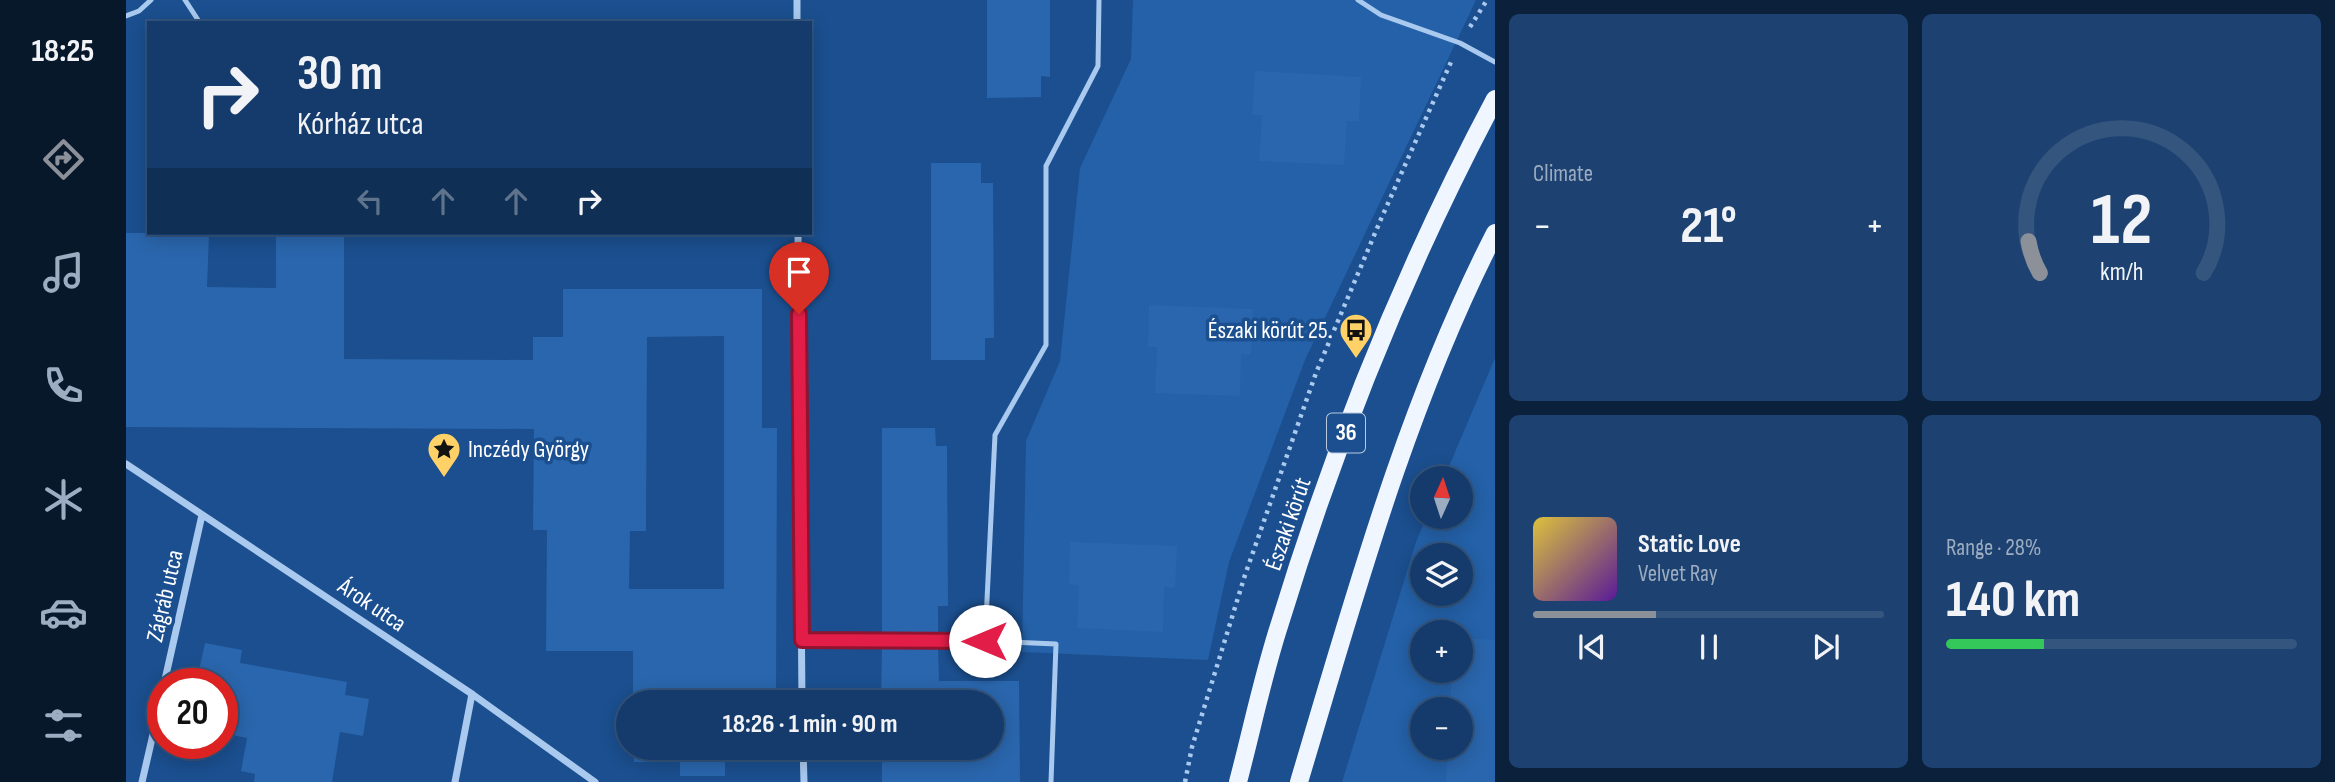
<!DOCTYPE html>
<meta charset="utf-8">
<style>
body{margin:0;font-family:"Sofia Sans Condensed",sans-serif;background:#1d4271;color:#f1f3f6;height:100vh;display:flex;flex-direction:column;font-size:26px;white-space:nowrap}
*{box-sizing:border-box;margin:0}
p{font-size:23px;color:#9dadc1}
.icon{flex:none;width:38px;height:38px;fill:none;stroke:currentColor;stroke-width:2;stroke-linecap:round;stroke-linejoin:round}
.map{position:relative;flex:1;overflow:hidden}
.details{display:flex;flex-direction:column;gap:14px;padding:14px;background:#0b203b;width:840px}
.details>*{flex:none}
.banner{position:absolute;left:21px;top:21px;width:665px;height:214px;border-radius:0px;box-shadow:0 4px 18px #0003,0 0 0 2px #33557e;background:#143b6b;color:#f1f3f6;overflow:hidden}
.needle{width:46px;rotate:3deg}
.buttons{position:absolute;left:1284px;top:466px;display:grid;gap:14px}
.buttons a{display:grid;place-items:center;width:63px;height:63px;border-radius:50%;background:#143b6b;box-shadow:0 4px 18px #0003,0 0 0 2px #33557e;font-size:35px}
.speed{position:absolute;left:21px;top:668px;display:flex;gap:14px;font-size:35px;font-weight:700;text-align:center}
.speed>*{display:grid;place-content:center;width:91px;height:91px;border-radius:50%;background:#143b6b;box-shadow:0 4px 18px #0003,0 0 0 2px #33557e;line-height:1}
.speed .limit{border:10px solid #d22;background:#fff;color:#111}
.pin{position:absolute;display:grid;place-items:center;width:60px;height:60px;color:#fff;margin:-72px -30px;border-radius:50% 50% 50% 0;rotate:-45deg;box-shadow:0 0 7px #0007}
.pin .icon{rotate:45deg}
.me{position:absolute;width:77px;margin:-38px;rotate:270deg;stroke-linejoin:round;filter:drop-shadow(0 0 5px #0008)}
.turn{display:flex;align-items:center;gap:24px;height:147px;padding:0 35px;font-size:32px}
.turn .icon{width:91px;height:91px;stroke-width:2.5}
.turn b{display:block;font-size:49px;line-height:60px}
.lanes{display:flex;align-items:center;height:66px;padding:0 35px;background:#0003;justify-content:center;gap:35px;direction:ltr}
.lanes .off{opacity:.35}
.big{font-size:52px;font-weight:700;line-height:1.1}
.details .widget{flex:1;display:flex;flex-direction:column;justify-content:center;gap:10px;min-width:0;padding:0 24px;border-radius:10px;background:#1d4271}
.details .dial{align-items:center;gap:0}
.dial svg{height:182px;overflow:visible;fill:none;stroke:#33557e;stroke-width:7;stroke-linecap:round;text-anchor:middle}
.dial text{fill:#f1f3f6;stroke:none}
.song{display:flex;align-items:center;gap:21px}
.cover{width:84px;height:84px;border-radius:10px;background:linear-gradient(135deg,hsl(50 70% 55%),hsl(270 70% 35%))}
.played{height:7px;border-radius:4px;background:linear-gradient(90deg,#8c9099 35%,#33557e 35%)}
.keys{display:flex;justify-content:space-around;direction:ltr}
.heat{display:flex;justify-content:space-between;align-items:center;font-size:38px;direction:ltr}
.charge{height:10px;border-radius:5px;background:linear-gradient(90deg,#34c759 28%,#33557e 0)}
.details .tiles{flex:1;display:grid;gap:14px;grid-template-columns:repeat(2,1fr)}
.trip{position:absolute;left:490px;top:690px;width:388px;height:70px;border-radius:35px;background:#143b6b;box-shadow:0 4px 18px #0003,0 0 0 2px #33557e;font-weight:700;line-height:70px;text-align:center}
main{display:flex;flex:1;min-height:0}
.tab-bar{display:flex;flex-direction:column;width:126px;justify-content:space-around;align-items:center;background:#08182b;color:#9dadc1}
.tab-bar .icon{width:49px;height:49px}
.tab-bar .on{color:#8c9099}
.tab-bar b{font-size:32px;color:#f1f3f6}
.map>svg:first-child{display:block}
.green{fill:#2461a8;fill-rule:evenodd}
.building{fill:#2a66ad;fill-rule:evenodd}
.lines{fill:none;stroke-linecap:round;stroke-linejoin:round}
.path{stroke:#a9c9ee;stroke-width:4.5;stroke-dasharray:3.5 5;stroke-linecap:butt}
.service{stroke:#a9c9ee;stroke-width:5}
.minor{stroke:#a9c9ee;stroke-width:7}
.primary{stroke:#f0f6ff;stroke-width:18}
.route-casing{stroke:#92132f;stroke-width:18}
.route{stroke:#e11d48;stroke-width:12}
.labels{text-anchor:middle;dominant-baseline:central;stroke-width:7;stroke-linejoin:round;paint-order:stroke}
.shield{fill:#1b4f8f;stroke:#bbcadd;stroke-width:2}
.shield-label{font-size:23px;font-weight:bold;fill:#fff}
.poi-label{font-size:24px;fill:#fff;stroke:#1b4f8f;text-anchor:end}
.street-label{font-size:24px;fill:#fff;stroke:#1b4f8f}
</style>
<main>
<nav class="tab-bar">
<b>18:25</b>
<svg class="icon on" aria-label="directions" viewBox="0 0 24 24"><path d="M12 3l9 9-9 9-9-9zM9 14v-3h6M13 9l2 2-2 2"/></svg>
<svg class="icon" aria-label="music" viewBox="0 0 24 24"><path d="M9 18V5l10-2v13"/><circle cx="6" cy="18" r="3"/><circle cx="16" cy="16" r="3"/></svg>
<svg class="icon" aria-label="phone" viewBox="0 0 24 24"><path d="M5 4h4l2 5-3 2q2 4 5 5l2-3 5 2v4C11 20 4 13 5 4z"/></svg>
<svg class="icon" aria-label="climate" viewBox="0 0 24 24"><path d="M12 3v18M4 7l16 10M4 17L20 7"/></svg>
<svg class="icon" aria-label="car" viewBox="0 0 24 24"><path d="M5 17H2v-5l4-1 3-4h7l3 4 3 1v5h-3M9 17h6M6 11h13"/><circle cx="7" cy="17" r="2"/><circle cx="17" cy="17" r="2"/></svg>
<svg class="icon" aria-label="filters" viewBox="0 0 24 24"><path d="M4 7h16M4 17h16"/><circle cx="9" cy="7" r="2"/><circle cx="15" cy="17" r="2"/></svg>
</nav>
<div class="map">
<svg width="1369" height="782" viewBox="0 0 1369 782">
<rect width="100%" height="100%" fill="#1b4f8f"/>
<path class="green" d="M1007,0H1350L1179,360L1103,562L1082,660L896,652L900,441L934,361L954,168L1005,59Z
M1369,358V782H1216L1290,542L1301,516H1335V478H1318ZM1297,555H1335V593H1297ZM1297,632H1335V670H1297ZM1297,709H1335V747H1297Z"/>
<path class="building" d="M861,0H924V77L915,76V97L861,98Z
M1129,71L1235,77L1233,121H1221L1218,165L1133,161L1136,115H1126Z
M805,163H855V183H867L868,338H859V360H805Z
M0,233H83L81,287L150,288V233H218V359L407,360V337H437V289H636V428H651L650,702H507V651H420L421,530H407L408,429L0,427ZM598,336V589H503L504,531H520L521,337Z
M1023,305L1127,309L1125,355L1115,354L1114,396L1029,393L1031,347H1022Z
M756,428H809L810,446H821L822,606H812V635H756Z
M944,542L1051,546L1049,588L1038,587L1037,632L951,628L953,585L943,584Z
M1335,638L1369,640V782H1320L1322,747H1335V709H1324L1326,670H1335Z
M79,643L116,650L114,663L221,682L219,695L243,699L237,736L214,732L206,782H128L129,774L115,771L121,738L96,733V684H70Z
M756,646H812L813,681H893L894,782H756V747H866V702H755Z
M508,747H599V776H554V762H508Z"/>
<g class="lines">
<path class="path" d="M1344,27L1361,0
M1059,782L1066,747L1119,575L1190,373L1255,219L1325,62"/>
<path class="service" d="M59,0L74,23
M1232,0L1255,15L1334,43L1369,62
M0,16L13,11L25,0
M676,640L859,641L869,435L920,345V166L972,66L973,0
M859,641L930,644L925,782"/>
<path class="minor" d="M671,0V23
M672,233L676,702
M0,464L346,694L469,782
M38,684L76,515
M677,747L678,782
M16,782L37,691
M329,782L346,694"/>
<path class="primary" d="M1112,782C1126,729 1137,675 1154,623C1209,443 1280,266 1369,99
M1173,782C1229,595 1280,407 1369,233"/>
</g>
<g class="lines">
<defs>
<path id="route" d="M673,314L676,640L859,641"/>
</defs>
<use href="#route" class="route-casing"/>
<use href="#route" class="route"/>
</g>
<defs>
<symbol id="bus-pin" viewBox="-11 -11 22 30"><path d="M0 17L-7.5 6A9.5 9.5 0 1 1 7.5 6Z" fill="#ffd166" stroke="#1b4f8f"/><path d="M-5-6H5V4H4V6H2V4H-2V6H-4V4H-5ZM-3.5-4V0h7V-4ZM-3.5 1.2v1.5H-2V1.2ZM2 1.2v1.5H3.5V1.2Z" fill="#111"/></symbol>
<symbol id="sight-pin" viewBox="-11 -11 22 30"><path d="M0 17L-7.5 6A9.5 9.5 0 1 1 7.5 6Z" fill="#ffd166" stroke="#1b4f8f"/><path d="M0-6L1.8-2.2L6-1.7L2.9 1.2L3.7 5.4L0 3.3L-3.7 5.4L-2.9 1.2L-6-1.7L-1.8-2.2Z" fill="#111"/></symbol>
</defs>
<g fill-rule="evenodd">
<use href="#bus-pin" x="1211" y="311" width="38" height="52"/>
<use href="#sight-pin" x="299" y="430" width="38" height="52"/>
</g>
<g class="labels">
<rect class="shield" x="1201" y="413.5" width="38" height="39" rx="5"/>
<g class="shield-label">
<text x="1220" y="433">36</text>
</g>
<g class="poi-label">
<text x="1206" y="330">Északi körút 25.</text>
<text x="342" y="449" text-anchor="start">Inczédy György</text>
</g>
<g class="street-label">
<text transform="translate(1162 524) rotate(-71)">Északi körút</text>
<text transform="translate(39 596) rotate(-77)">Zágráb utca</text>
<text transform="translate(246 605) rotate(34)">Árok utca</text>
</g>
</g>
</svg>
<div class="buttons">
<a><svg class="needle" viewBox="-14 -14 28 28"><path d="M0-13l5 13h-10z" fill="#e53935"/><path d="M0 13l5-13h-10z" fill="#9dadc1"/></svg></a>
<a><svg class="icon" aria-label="layers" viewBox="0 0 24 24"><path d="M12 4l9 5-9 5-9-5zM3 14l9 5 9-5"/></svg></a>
<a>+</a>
<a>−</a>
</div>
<div class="speed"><div class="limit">20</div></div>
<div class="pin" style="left:673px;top:314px;background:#d93025"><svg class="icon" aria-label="arrive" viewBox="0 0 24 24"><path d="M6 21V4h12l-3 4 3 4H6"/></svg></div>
<svg class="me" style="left:859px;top:641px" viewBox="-20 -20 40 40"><circle r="19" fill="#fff"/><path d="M0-13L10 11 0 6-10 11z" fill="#e11d48"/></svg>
<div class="trip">18:26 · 1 min · 90 m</div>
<div class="banner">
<div class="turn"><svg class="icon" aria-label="right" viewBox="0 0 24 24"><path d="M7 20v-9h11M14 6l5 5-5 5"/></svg><div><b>30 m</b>Kórház utca</div></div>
<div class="lanes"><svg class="icon off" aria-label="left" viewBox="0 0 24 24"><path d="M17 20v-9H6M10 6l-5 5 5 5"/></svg><svg class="icon off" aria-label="ahead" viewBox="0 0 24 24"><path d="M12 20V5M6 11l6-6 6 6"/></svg><svg class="icon off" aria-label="ahead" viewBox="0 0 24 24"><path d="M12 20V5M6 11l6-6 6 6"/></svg><svg class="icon" aria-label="right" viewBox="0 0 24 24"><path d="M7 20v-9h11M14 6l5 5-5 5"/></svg></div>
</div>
</div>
<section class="details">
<div class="tiles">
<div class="widget"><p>Climate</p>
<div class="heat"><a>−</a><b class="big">21°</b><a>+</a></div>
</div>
<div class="widget dial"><svg viewBox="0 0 100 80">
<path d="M14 69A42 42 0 1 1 86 69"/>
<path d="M14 69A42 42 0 0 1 9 55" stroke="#8c9099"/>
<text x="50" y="56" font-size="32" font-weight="700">12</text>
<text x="50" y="72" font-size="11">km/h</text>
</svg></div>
<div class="widget">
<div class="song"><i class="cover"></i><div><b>Static Love</b><p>Velvet Ray</p></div></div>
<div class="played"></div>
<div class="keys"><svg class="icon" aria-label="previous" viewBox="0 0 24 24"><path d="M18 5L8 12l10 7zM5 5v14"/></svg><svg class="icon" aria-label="pause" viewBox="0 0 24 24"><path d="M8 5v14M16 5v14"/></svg><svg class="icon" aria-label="next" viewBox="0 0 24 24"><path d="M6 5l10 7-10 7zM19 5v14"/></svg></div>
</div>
<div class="widget"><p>Range · 28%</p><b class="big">140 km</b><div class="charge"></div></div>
</div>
</section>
</main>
